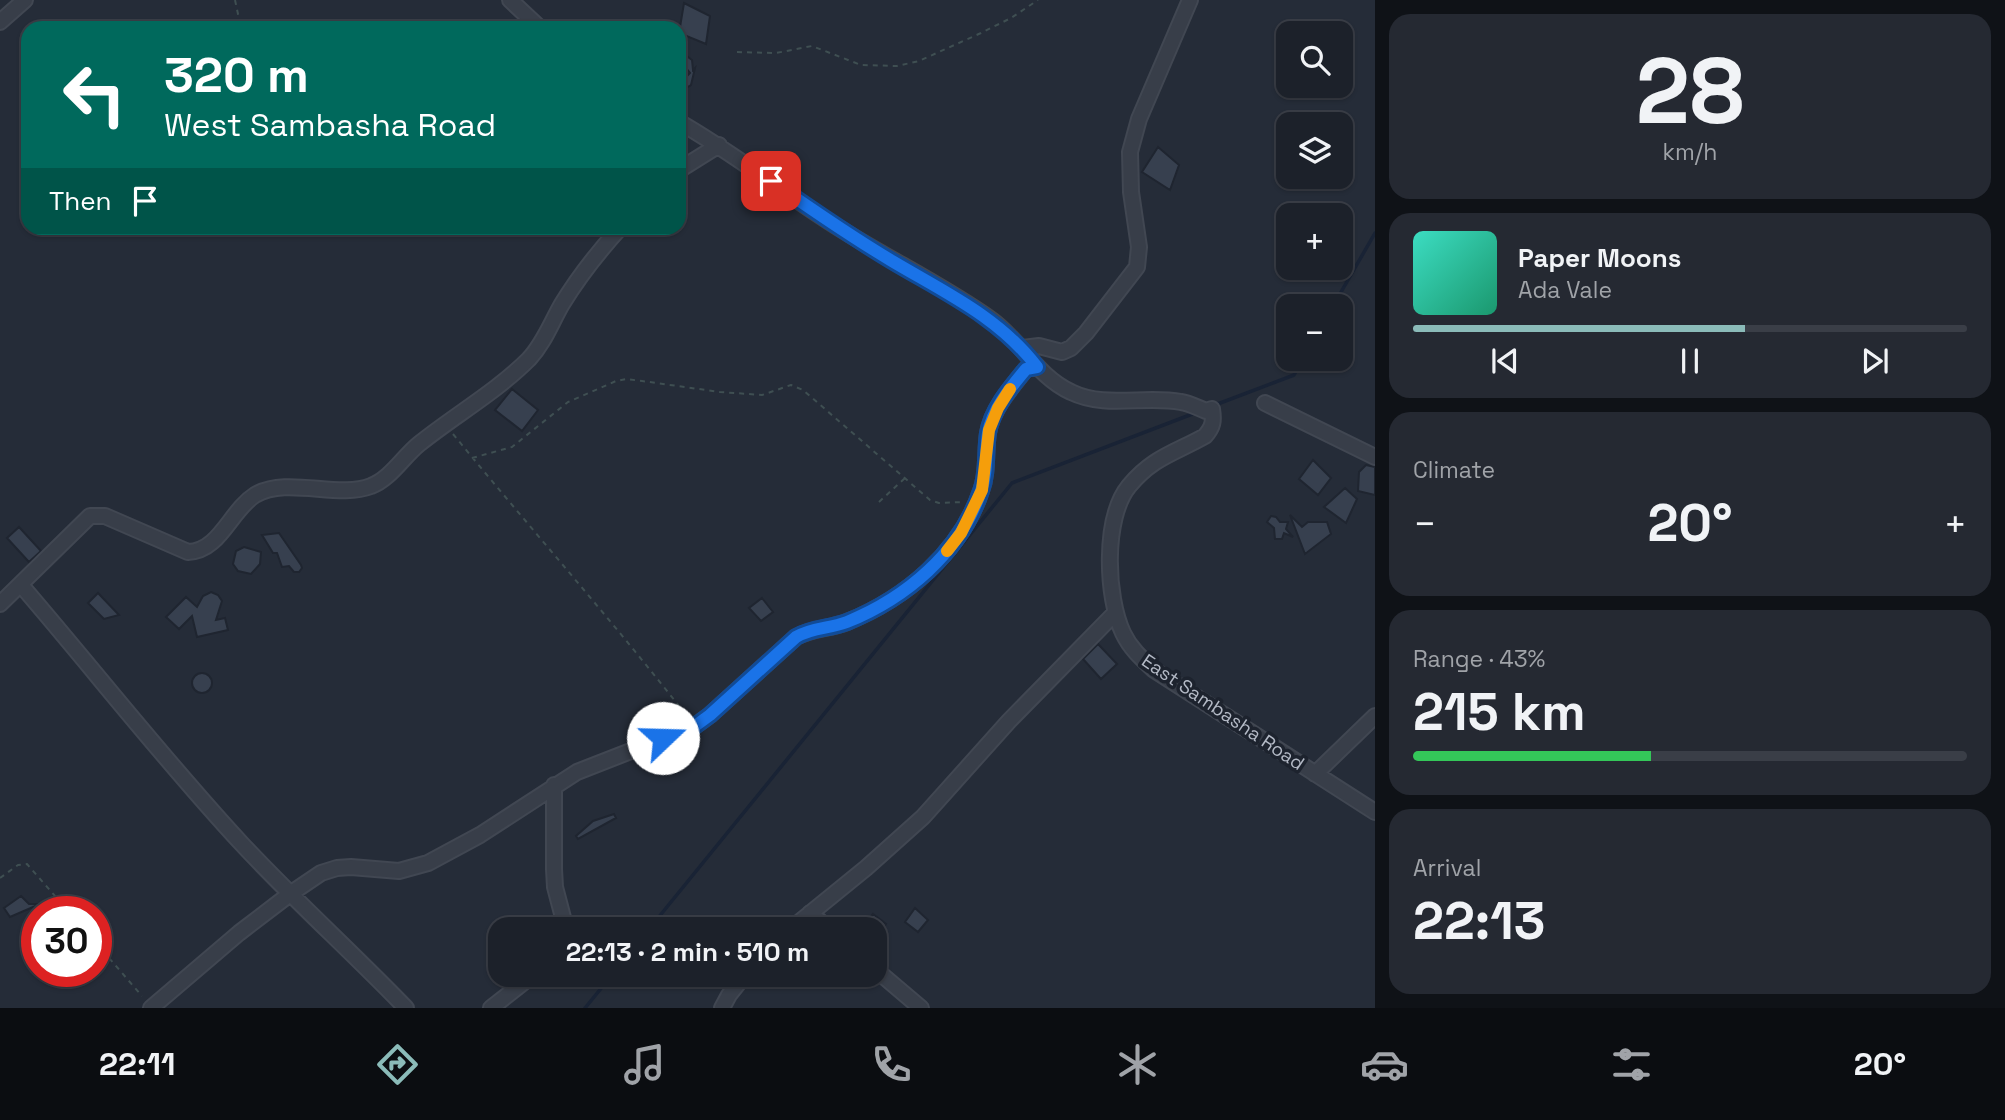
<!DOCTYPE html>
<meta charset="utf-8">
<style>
body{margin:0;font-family:"Space Grotesk",sans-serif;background:#252932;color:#f1f3f6;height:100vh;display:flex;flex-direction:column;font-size:26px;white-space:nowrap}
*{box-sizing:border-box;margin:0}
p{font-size:23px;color:#a0a3a8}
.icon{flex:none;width:38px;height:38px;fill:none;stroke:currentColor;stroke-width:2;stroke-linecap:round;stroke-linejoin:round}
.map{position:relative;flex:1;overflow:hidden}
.panel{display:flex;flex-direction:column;gap:14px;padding:14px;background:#0f1217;width:630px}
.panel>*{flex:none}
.banner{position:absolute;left:21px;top:21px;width:665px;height:214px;border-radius:21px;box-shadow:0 2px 5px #0004,0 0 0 2px #3a3e47;background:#00695c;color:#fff;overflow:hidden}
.tools{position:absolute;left:1276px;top:21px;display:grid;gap:14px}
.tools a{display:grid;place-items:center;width:77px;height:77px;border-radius:14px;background:#1c212a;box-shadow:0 2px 5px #0004,0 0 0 2px #3a3e47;font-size:35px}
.speed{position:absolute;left:21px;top:896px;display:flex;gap:14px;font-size:35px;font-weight:700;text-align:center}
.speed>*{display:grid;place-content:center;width:91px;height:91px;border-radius:50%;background:#1c212a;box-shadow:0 2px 5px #0004,0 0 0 2px #3a3e47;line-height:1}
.speed .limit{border:10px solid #d22;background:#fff;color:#111}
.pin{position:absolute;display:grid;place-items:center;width:60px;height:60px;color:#fff;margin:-30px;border-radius:14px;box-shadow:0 4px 10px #0006}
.me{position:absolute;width:77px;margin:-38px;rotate:69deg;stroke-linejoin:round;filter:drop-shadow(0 0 5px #0008)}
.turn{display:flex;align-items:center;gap:24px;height:147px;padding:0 28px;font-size:32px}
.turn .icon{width:91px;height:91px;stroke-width:2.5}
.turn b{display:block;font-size:49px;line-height:60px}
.then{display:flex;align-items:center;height:66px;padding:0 28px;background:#0003;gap:14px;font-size:26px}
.big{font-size:52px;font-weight:700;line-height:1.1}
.panel .tile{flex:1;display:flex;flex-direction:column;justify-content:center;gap:10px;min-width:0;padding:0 24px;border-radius:21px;background:#252932}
.panel .dial{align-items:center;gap:0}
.dial b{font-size:91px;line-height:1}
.song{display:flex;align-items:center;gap:21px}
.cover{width:84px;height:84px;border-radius:10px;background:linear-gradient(135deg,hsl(170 70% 55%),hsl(160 70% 35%))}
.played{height:7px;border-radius:4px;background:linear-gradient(90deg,#8bbbb9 60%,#3a3e47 60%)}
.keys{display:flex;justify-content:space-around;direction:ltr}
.heat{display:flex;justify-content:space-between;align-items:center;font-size:38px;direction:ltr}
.charge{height:10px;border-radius:5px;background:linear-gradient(90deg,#34c759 43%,#3a3e47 0)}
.trip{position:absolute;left:488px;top:917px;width:399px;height:70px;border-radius:21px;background:#1c212a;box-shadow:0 2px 5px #0004,0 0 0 2px #3a3e47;font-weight:700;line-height:70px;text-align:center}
.dock{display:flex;height:112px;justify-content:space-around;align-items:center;background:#0b0d11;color:#a0a3a8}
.dock .icon{width:49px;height:49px}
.dock .selected{color:#8bbbb9}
.dock b{font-size:32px;color:#f1f3f6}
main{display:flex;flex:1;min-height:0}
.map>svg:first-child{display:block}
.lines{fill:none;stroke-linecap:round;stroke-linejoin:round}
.stream{stroke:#192335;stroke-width:3.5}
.building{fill:#37404f;stroke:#1f2530;stroke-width:2}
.minor-casing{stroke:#414752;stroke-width:18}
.path{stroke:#3f4f52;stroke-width:2;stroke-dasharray:5 5;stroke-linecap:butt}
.minor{stroke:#383e49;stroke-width:14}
.route-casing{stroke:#114b97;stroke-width:18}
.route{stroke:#1a73e8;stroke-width:12}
.slow{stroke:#f59e0b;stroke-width:12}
.labels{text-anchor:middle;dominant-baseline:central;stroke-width:7;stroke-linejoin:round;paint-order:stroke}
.street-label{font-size:19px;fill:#b3b9c5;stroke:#1d232e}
</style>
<main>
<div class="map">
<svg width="1375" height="1008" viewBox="0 0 1375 1008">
<rect width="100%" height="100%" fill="#252c38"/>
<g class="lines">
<path class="stream" d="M1333,306L1375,233
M1215,405L1294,375L1303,359
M649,929L1012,483L1195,413
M585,1008L612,975"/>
</g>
<path class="building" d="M684,3L710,16L706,44L679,33Z
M688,57L692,60L693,70L695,68L691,85L686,88L680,83L690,73L682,63L683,59Z
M1158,147L1179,165L1170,190L1142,172Z
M512,389L538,410L522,431L495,410Z
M1313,460L1331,478L1318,495L1299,479Z
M1366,465L1375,467V495L1358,491L1359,472Z
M1345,488L1357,499L1346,523L1324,507Z
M1290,515L1302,527L1308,522H1327L1331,534L1305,554Z
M1271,516L1276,517L1280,522H1288L1286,529L1293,537L1284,533L1282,539H1275L1274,528L1267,522Z
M19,527L41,551L29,562L7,538Z
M279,533L301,565L302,568L299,572H294L289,566L282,567L277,553H273L262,535Z
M244,547L261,552L260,564L251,574L238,571L233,564L236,551Z
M211,592L218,595L222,601L216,620L225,618L228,630L197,637L192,616L179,629L166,617L186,597L197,607L203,596Z
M98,593L119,615L104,619L88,603Z
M762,598L773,612L761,621L749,608Z
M1098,644L1117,664L1101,679L1083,659Z
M192 683a10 10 0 1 1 20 0a10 10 0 1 1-20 0Z
M614,814L616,818L578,839L576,836L593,821Z
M21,896L29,904H40L10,917L4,908Z
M915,908L928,920L918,932L905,922Z
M873,914L886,924L875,939V929H861Z"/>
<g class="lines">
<defs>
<path id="minor" d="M510,0L540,28
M0,22L25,0
M679,122C730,151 776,187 825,219C879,255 942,284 993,321C1021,342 1038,377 1071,392C1106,409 1144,395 1181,402C1189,403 1198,408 1206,411L1212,409C1214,421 1213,427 1205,436C1175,453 1153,457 1129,486C1103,518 1106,597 1123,633C1130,648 1141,658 1154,670L1375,812
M679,170L719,145
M1023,348L1039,346L1062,352L1071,348L1086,333L1137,267L1139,247L1131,192L1130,152L1139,119L1190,0
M1265,403L1375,457
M21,585C95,671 164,760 241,843C294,900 352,952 406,1008
M0,604L90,516H105L188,552C220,551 230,511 255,495C287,476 338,499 371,486C390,479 403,457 419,444C455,415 496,392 529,359C544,343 551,323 562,304C578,278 599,251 620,228
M1315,774L1375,716
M554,785V869L555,887L566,929
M810,913L829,929
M791,929L866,868L923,817L1009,721L1116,612
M875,969L921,1008
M151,1008L239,933L290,894L321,873L337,868L351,867L399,871L428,863L480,835L577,772L695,726L710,715L796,637C812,628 829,629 847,622C906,598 960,553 981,491C988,473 985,452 988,433C992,409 1011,388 1026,369L1037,367
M491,1008L533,975
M722,1008L729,995L745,975"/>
</defs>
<use href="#minor" class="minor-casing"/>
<path class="path" d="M235,0L241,28
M737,52L776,53L812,46L861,65L897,66L919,61L981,33L1011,18L1038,0
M453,434C530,528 611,619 686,715
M472,458L512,447L568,402L616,381L626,379L642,381L720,392L762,395L791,385L803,390L930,500L939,503L963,502
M879,502L905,478
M0,878L18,865L27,864L69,912
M96,943L142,996"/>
<use href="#minor" class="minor"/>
</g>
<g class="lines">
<defs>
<path id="route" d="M663,738L695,726L710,715L796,637C813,627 829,629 847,622C906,598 960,553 981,491C988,473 985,452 988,433C992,409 1011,387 1026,369L1037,367C999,317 944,292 892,261C850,236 811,209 771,181"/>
</defs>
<use href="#route" class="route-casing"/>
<use href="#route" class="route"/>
<path class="slow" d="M947,551L961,533L982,490L989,430L998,408L1010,389"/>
</g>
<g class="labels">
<g class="street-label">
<text transform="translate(1223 712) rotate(34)">East Sambasha Road</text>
</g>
</g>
</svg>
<div class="tools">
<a><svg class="icon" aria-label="search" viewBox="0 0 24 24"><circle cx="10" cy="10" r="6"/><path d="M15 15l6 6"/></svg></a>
<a><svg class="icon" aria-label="layers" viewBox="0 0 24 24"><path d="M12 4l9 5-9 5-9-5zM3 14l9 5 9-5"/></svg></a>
<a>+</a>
<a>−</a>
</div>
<div class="speed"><div class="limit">30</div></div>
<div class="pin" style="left:771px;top:181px;background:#d93025"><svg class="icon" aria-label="arrive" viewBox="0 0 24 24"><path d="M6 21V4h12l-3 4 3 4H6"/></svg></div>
<svg class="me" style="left:663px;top:738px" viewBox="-20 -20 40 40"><circle r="19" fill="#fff"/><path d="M0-13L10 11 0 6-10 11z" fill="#1a73e8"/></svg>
<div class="trip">22:13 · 2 min · 510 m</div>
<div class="banner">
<div class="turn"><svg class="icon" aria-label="left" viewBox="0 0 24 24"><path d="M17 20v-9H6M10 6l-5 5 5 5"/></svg><div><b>320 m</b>West Sambasha Road</div></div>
<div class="then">Then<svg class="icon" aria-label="arrive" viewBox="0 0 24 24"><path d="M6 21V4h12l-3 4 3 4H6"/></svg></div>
</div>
</div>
<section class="panel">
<div class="tile dial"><b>28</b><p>km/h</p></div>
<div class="tile">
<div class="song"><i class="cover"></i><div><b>Paper Moons</b><p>Ada Vale</p></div></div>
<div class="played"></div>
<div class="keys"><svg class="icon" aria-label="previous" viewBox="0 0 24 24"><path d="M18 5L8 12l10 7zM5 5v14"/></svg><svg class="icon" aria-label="pause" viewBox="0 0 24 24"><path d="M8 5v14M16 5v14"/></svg><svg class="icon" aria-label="next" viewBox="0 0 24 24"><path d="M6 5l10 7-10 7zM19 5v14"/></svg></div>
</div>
<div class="tile"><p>Climate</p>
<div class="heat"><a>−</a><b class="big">20°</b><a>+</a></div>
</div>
<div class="tile"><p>Range · 43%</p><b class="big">215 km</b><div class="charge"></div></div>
<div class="tile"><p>Arrival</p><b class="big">22:13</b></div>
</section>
</main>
<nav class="dock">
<b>22:11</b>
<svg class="icon selected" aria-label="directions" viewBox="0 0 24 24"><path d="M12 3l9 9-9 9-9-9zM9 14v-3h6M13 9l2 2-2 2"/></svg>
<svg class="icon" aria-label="music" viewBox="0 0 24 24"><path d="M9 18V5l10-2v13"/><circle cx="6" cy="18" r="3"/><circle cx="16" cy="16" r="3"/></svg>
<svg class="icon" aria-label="phone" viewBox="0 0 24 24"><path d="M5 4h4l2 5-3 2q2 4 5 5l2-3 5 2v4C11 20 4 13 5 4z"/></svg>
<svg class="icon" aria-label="climate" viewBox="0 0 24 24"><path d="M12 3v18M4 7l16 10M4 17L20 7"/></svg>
<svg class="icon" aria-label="car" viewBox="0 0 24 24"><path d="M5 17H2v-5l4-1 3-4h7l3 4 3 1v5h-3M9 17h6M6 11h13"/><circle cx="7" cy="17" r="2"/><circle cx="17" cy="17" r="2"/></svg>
<svg class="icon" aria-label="filters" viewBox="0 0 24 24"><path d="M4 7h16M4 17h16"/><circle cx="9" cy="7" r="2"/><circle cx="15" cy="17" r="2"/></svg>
<b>20°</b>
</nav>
